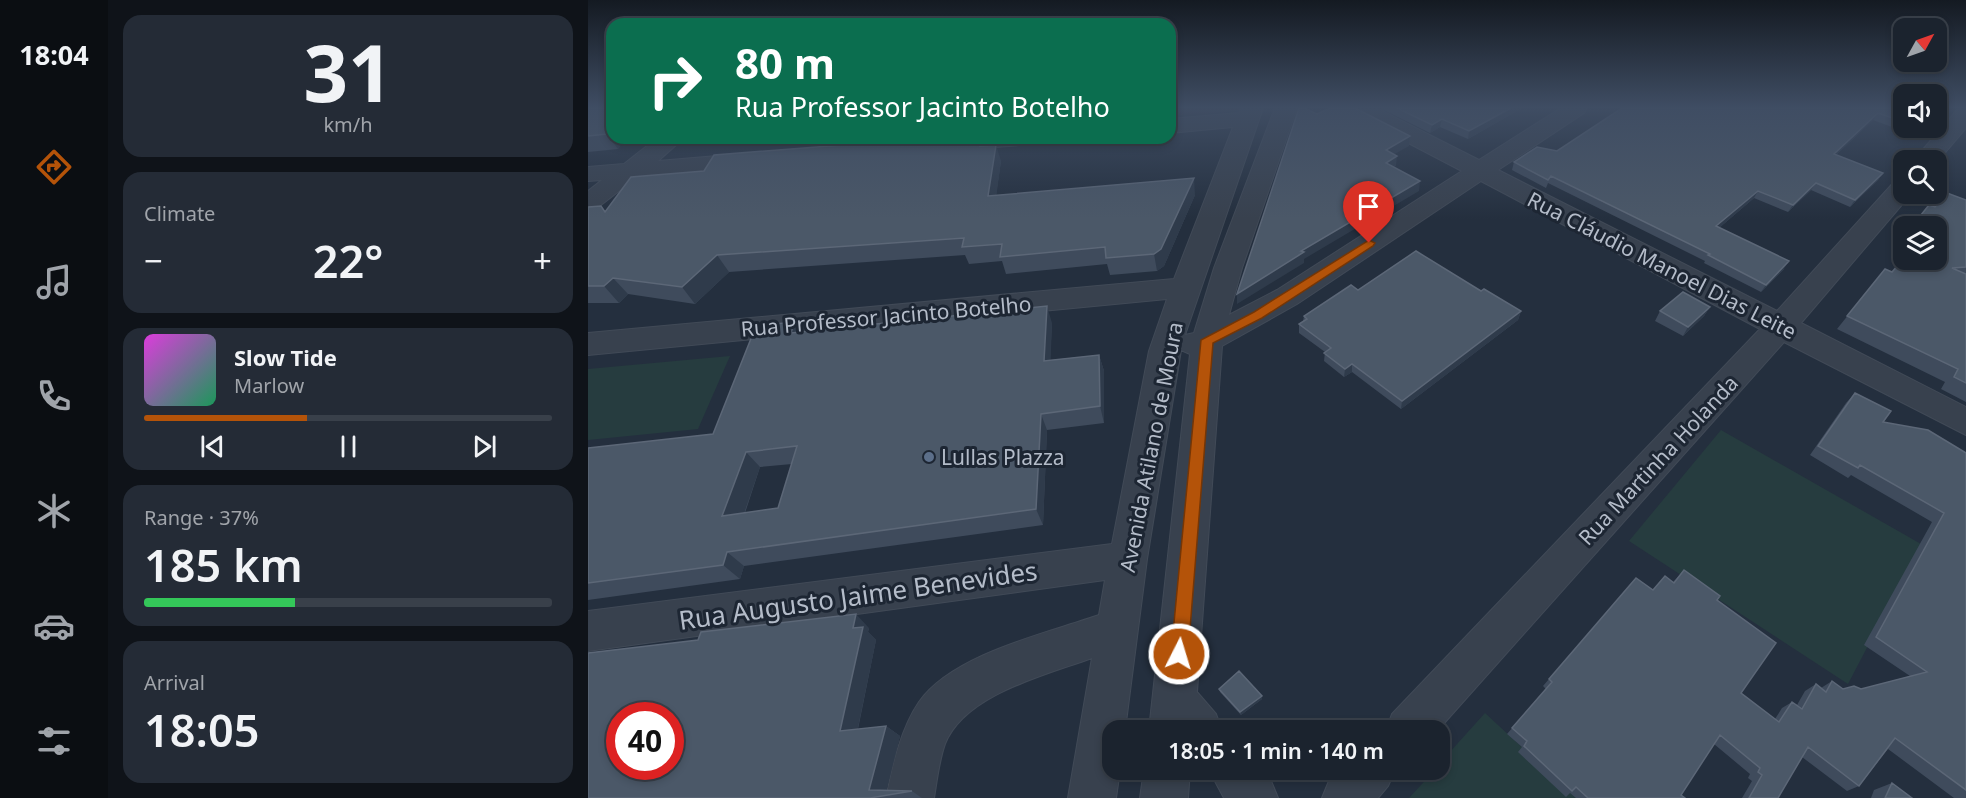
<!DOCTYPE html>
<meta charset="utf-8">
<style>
body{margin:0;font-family:"Noto Sans",sans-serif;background:#242b36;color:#f1f3f6;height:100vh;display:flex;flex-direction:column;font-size:22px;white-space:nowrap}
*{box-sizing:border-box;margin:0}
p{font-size:20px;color:#a0a4aa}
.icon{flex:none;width:33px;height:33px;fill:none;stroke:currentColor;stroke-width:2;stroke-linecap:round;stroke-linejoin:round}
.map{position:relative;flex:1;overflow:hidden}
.side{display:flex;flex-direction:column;gap:15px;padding:15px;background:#0f1319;width:480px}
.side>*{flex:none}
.guide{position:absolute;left:18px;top:18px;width:570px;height:126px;border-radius:18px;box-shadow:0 3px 9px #0003,0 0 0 2px #39404a;background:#0b6e4f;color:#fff;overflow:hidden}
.needle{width:39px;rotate:50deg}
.tools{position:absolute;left:1305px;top:18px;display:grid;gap:12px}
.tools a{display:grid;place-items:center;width:54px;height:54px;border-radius:12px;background:#1b232e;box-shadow:0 3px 9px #0003,0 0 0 2px #39404a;font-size:30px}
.speed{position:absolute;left:18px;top:702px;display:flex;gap:12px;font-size:30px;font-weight:700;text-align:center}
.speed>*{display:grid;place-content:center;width:78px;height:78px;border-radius:50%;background:#1b232e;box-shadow:0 3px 9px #0003,0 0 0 2px #39404a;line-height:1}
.speed .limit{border:9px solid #d22;background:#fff;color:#111}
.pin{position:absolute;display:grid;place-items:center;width:51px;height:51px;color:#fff;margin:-62px -26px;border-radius:50% 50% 50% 0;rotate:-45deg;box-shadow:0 0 6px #0007}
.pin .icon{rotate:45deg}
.me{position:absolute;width:66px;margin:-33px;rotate:5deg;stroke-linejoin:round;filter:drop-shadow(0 0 4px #0008)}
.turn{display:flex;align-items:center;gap:21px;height:126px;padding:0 30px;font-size:27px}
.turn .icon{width:78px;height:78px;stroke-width:2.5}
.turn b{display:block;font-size:42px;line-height:51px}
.big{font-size:45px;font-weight:600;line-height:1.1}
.side .widget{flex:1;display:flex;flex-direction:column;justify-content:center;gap:9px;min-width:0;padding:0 21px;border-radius:18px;background:#242b36}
.side .dial{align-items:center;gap:0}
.dial b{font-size:78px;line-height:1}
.song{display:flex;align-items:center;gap:18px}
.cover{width:72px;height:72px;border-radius:9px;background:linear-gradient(135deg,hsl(300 70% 55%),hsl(150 70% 35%))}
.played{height:6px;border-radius:3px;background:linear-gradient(90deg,#b45309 40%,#39404a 40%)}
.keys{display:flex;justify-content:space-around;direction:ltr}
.heat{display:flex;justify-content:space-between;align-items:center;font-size:33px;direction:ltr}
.charge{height:9px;border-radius:4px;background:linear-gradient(90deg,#34c759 37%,#39404a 0)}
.trip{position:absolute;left:514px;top:720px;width:348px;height:60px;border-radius:18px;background:#1b232e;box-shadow:0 3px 9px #0003,0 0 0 2px #39404a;font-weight:600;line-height:60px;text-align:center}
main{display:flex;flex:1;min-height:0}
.tabs{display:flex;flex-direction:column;width:108px;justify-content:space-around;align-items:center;background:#0b0e12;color:#a0a4aa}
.tabs .icon{width:42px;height:42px}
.tabs .selected{color:#b45309}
.tabs b{font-size:27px;color:#f1f3f6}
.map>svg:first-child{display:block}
.medical{fill:#32303f}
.green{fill:#263c3f}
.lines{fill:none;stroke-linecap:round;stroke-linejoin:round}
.minor-casing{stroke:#414a57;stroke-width:2}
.minor{fill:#38414e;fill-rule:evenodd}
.wall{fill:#3f4b5c;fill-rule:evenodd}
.shaded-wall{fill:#2f3b4b}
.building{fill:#4b5868;stroke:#5c6777;stroke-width:1.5;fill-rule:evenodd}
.route{fill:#b45309;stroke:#753606;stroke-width:1.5}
.service-dot{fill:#5c6f8a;stroke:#1d2633;stroke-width:2}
.labels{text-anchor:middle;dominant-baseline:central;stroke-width:6;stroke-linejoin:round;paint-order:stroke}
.street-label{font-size:21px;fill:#b4bcc9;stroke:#1d2633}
.poi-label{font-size:21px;fill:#b4bcc9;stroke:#1d2633;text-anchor:start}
.near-street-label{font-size:26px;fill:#b4bcc9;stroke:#1d2633}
</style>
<main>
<nav class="tabs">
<b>18:04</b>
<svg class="icon selected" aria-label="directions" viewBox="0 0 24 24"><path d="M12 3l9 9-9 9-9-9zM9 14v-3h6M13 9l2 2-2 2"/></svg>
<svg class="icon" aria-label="music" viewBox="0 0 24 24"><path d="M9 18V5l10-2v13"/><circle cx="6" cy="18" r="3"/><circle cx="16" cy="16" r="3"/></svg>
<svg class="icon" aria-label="phone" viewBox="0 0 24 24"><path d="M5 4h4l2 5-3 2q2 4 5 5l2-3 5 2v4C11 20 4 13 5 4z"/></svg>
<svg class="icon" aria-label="climate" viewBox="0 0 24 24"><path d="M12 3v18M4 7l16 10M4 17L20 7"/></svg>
<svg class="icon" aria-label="car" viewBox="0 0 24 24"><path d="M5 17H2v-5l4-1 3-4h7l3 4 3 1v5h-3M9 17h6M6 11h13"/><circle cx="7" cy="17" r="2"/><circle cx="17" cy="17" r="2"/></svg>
<svg class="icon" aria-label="filters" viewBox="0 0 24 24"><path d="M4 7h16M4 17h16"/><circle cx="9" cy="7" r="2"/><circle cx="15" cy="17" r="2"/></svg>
</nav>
<section class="side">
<div class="widget dial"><b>31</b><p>km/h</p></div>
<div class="widget"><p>Climate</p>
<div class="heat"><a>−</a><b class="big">22°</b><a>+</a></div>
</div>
<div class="widget">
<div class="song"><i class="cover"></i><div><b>Slow Tide</b><p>Marlow</p></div></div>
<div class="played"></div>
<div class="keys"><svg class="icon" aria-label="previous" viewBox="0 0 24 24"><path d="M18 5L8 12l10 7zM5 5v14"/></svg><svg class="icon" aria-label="pause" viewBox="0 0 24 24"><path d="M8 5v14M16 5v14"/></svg><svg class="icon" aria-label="next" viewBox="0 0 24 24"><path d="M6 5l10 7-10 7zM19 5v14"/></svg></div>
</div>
<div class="widget"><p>Range · 37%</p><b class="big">185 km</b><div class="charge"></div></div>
<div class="widget"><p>Arrival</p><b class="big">18:05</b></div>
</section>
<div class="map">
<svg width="1378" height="798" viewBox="0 0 1378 798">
<rect width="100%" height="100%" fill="#242f3e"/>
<path class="medical" d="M582,108H651L650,111L582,116Z"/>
<path class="green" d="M142,356L110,429L0,440V369Z
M1133,430L1333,544L1260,684L1041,541Z
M897,713L989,798H821L847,770H852V763Z"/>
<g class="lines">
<defs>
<path id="minor" d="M653,108H675L597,335L606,333L626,268L687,108H709L654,268L641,315L689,290L874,171L763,113L760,108H788L891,160L973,108H999L996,113L910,170L1189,311L1307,181L1316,179V194H1323L1213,323L1378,407V435L1196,342L850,730H798L804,714L1172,329L893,181L709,304L634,346L609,692L628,714L634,730H561L602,354L593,350L559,559L537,730H525V770H532L528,798H480L504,658C458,675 377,694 357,744C351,761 349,780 346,798H298C305,766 312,730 331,702C365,654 457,634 511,615L517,580L0,651V611L524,544L561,351L579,299L0,355V333L586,279L645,127L582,133V119L651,113Z
M1378,108V128L1348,163V160H1326L1370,109Z
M69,138H96L70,161L165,153L174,155L177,160L174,165L165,167L49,177L9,208L0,211V191L14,180L0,181V167L36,164Z
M350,138H444L440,143L432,145L350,152L342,150L338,145L342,140Z
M556,770H602L600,798H552Z
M621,770H673L683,781L690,798H636Z
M752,770H807L800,786L790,798H734L741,781Z"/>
</defs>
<use href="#minor" class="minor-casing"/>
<use href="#minor" class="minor"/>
</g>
<path class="wall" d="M0,108L24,138H38L30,149L0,152Z
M792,108H934L880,139L852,127L842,133Z
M1316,108V128H1340L1331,137L1285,120L1248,155L1295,173L1290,180L1262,207L1223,190L1200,212L1166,198L1131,228L1196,269L1173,292L1116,263L1117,261L960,183L958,188L924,170L926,162L969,151Z
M398,145L413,161L408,195H607L576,266L569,271L522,275L519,264L418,274L414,261L381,264L377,255L141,272L107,304L40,294L31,303H0V207L13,206L18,212L116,171Z
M1378,200V402L1353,389L1357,382L1249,329L1297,269L1304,272L1348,226H1323L1341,205L1347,207Z
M770,290L893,291L933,311L930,320L813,409L764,372L756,377L736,361L737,352L711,333V324L715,321L716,316Z
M1122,307L1116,316L1095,336L1067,321L1072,311Z
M206,322L213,332L464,323L462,360L511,355L516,371V423L459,430L455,525L156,566L152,579L0,600V448L125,434ZM204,464L190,508L157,513L172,467Z
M1267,393L1295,422L1378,453V798H1366L1300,749L1271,786L1259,791L1214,757L1190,798H1154L1164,781L1160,778L1162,774L1126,744L1093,795L1097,798H988L982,793L978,797L930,752L934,747L919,734L958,689L955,686L961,679L1065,590L1085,582L1096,570L1129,600L1153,693L1187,719L1194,708L1204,702L1209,705L1217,691L1228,684L1233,688L1244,681L1255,689H1273L1322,676L1276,645L1344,522L1263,475L1260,478L1222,455L1258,403Z
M281,628L280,632L288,640L270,729L298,726L312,736L298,791H324L334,798H0Z
M631,689L674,699L653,715L632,692Z
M1304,783L1324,798H1283L1286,790Z"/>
<path class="shaded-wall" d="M923,108H934L880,139L881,131Z
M1290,113L1285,120L1242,161L1246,154Z
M854,119L852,127L842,133L844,125Z
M24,127V138H38L30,149L19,134Z
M822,136L821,146L796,160L798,150Z
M393,138H395L399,150L392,146Z
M408,145L413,161L406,213L400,196Z
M809,156L808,166L797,172L798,163Z
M1295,173L1290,180L1262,207L1267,200Z
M606,178L607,195L576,266L569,271L566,254Z
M832,181L831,191L716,259V263L649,304V294L713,251Z
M1228,183L1223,190L1200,212L1205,205Z
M1170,191L1166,198L1124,234L1128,226Z
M129,255L141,272L107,304L94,287Z
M1201,261L1196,269L1173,292L1178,285Z
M25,278L40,294L31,303L16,286Z
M459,306L464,323L462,377L456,361Z
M1122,307L1116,316L1095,336L1100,327Z
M933,311L930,320L813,409L814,401Z
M206,322L217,338L203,333Z
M511,355L516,371V423L512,406Z
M764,364V372L756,377L757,369Z
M453,414L459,430L455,525L448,509Z
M158,452L172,467L150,531L134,516Z
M139,552L156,566L152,579L135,565Z
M268,614L281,628L280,632L288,640L267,742L252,731L265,628Z
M674,696V699L653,715L652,712Z
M298,726L312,736L297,796L281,790Z"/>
<path class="building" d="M0,108H24V127L19,134L0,136Z
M711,108H716L729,114L742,108H767L822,136L798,150L809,156L798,163L832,181L713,251L716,252L649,294Z
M809,108H923L881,131L854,119L844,125Z
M1034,108H1316V122L1290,113L1246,154L1295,173L1267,200L1228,183L1205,205L1170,191L1128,226L1201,261L1178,285L1120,255L1122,254L963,176L960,180L926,162L949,147L969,151Z
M1348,108H1357L1348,117Z
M344,138H393L392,146L408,145L400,196L606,178L573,249L566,254L518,258L517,247L412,257L414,244L374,247L376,238L129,255L94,287L25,278L16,286H0V207L13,206L17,212L43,177L116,171L126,155Z
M1359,193L1378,200V267L1364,268L1378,274V383L1366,377L1370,369L1259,316L1297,269L1304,272L1316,258V260H1348V226H1327L1325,225L1341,205L1347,207Z
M828,251L893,291L896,289L933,311L814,401L764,364L757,369L736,353L743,348L711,324L719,319L716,316L763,285L770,290Z
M1095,292L1122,307L1100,327L1072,311Z
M459,306L456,361L511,355L512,406L453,414L448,509L139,552L135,565L0,583V448L125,434L168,326L206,322L203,333ZM209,446L190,508L134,516L158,452Z
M1267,393L1303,411L1295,422L1340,430L1378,453V790L1307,738L1271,786L1220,747L1190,798H1161L1174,775L1170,772L1172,768L1132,735L1093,795L1097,798H1000L988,787L984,791L936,746L939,741L924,728L964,682L961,679L1048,578L1065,590L1077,576L1086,583L1096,570L1132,596L1129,600L1188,643L1153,693L1191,722L1204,702L1214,709L1228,684L1238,692L1244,681L1255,689L1266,686L1273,689L1339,672L1288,637L1356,513L1272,465L1270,468L1230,446Z
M268,614L265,628L275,627L252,731L298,726L281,790L324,791L282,798H0V653L110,640L113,632ZM32,716H82V766H32Z
M651,671L674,696L652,712L631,689Z
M1304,783L1324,798H1297Z"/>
<linearGradient id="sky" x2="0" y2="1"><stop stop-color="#141a22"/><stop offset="0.49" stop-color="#3f4d63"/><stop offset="1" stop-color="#3f4d63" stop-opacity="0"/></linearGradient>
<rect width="1378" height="219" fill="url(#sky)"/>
<path class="route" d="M781,240L787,243L785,246L674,318L625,343L600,654L598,661L591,663L585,661L583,654L613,340L666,312Z"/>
<circle class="service-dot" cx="341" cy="457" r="6"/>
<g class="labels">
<g class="street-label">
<text transform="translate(1074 265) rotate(27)">Rua Cláudio Manoel Dias Leite</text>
<text transform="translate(298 316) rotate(-5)">Rua Professor Jacinto Botelho</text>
<text transform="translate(563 447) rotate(-79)">Avenida Atilano de Moura</text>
<text transform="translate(1070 460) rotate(-47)">Rua Martinha Holanda</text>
</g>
<g class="poi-label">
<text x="353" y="457">Lullas Plazza</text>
</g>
<g class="near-street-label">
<text transform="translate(270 595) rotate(-8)">Rua Augusto Jaime Benevides</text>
</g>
</g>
</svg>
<div class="tools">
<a><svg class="needle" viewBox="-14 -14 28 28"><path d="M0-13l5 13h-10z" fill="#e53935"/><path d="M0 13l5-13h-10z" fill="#a0a4aa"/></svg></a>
<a><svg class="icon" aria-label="sound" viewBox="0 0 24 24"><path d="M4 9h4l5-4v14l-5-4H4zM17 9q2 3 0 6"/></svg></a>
<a><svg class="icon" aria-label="search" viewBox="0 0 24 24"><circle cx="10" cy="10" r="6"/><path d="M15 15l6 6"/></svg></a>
<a><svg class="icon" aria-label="layers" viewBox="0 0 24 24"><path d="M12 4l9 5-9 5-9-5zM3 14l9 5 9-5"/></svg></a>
</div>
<div class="speed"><div class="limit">40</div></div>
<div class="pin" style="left:781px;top:243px;background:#d93025"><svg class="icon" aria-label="arrive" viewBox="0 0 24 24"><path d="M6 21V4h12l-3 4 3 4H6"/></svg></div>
<svg class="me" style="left:591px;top:654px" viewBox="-20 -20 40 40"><circle r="17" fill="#b45309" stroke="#fff" stroke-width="3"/><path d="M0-11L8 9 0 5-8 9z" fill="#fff"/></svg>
<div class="trip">18:05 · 1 min · 140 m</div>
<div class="guide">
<div class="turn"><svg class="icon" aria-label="right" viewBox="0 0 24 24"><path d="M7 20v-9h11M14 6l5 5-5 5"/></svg><div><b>80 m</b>Rua Professor Jacinto Botelho</div></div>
</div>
</div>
</main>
